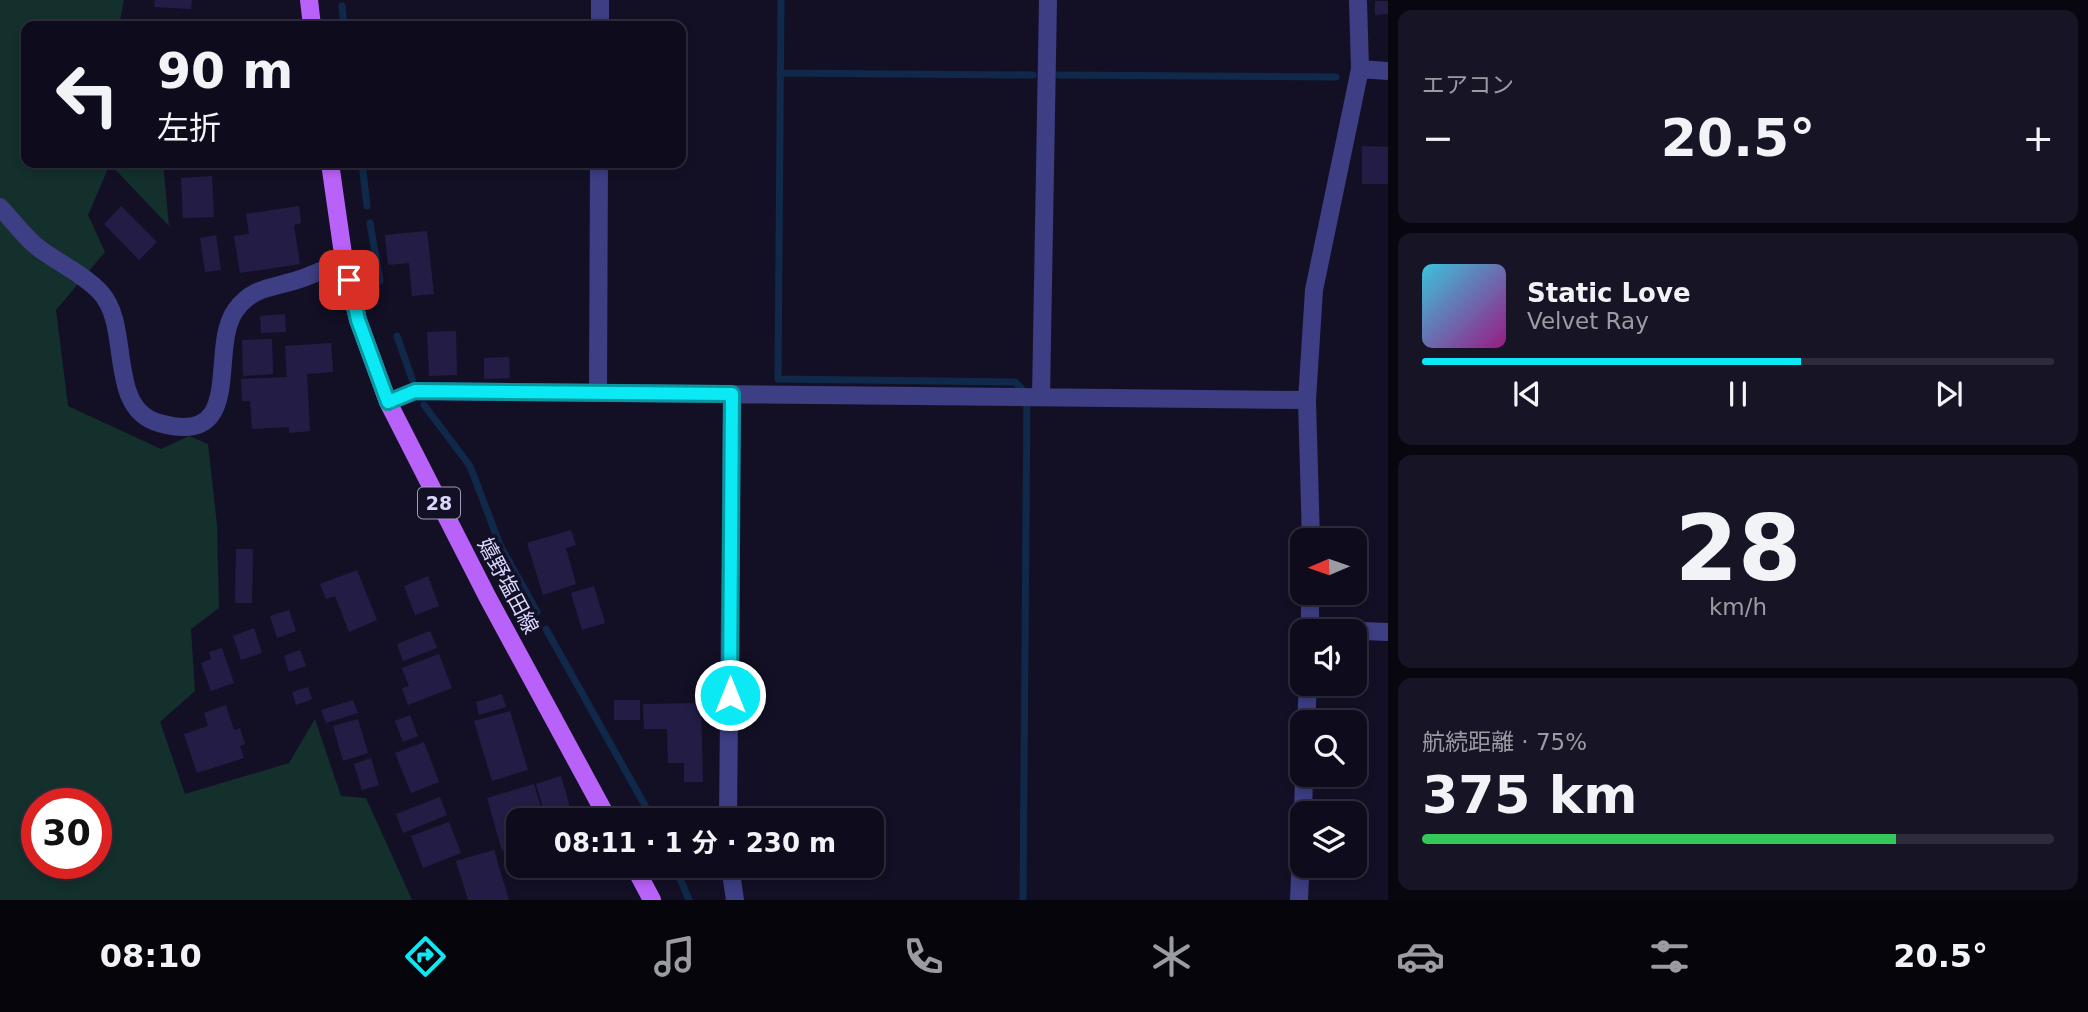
<!DOCTYPE html>
<html lang="ja">
<meta charset="utf-8">
<style>
body{margin:0;font-family:"DejaVu Sans","Noto Sans JP",sans-serif;background:#171525;color:#f1f3f6;height:100vh;display:flex;flex-direction:column;font-size:26px;white-space:nowrap}
*{box-sizing:border-box;margin:0}
p{font-size:23px;color:#9b9ba3}
.icon{flex:none;width:38px;height:38px;fill:none;stroke:currentColor;stroke-width:2;stroke-linecap:round;stroke-linejoin:round}
.map{position:relative;flex:1;overflow:hidden}
.sheet{display:flex;flex-direction:column;gap:10px;padding:10px;background:#08070f;width:700px}
.sheet>*{flex:none}
.guide{position:absolute;left:21px;top:21px;width:665px;height:147px;border-radius:14px;box-shadow:0 4px 10px #0003,0 0 0 2px #2e2c3b;background:#0e0c1c;color:#f1f3f6;overflow:hidden}
.needle{width:46px;rotate:268deg}
.tools{position:absolute;left:1290px;top:528px;display:grid;gap:14px}
.tools a{display:grid;place-items:center;width:77px;height:77px;border-radius:14px;background:#0e0c1c;box-shadow:0 4px 10px #0003,0 0 0 2px #2e2c3b;font-size:35px}
.speed{position:absolute;left:21px;top:788px;display:flex;gap:14px;font-size:35px;font-weight:700;text-align:center}
.speed>*{display:grid;place-content:center;width:91px;height:91px;border-radius:50%;background:#0e0c1c;box-shadow:0 4px 10px #0003,0 0 0 2px #2e2c3b;line-height:1}
.speed .limit{border:10px solid #d22;background:#fff;color:#111}
.pin{position:absolute;display:grid;place-items:center;width:60px;height:60px;color:#fff;margin:-30px;border-radius:14px;box-shadow:0 4px 10px #0006}
.me{position:absolute;width:77px;margin:-38px;rotate:0deg;stroke-linejoin:round;filter:drop-shadow(0 0 5px #0008)}
.turn{display:flex;align-items:center;gap:24px;height:147px;padding:0 21px;font-size:32px}
.turn .icon{width:91px;height:91px;stroke-width:2.5}
.turn b{display:block;font-size:49px;line-height:60px}
.big{font-size:52px;font-weight:700;line-height:1.1}
.sheet .widget{flex:1;display:flex;flex-direction:column;justify-content:center;gap:10px;min-width:0;padding:0 24px;border-radius:14px;background:#171525}
.sheet .dial{align-items:center;gap:0}
.dial b{font-size:91px;line-height:1}
.song{display:flex;align-items:center;gap:21px}
.cover{width:84px;height:84px;border-radius:10px;background:linear-gradient(135deg,hsl(190 70% 55%),hsl(310 70% 35%))}
.played{height:7px;border-radius:4px;background:linear-gradient(90deg,#0be9f5 60%,#2e2c3b 60%)}
.keys{display:flex;justify-content:space-around;direction:ltr}
.heat{display:flex;justify-content:space-between;align-items:center;font-size:38px;direction:ltr}
.charge{height:10px;border-radius:5px;background:linear-gradient(90deg,#34c759 75%,#2e2c3b 0)}
.trip{position:absolute;left:506px;top:808px;width:378px;height:70px;border-radius:14px;background:#0e0c1c;box-shadow:0 4px 10px #0003,0 0 0 2px #2e2c3b;font-weight:700;line-height:70px;text-align:center}
.tabs{display:flex;height:112px;justify-content:space-around;align-items:center;background:#06050b;color:#9b9ba3}
.tabs .icon{width:49px;height:49px}
.tabs .active{color:#0be9f5}
.tabs b{font-size:32px;color:#f1f3f6}
main{display:flex;flex:1;min-height:0}
.map>svg:first-child{display:block}
.green{fill:#13302d;fill-rule:evenodd}
.lines{fill:none;stroke-linecap:round;stroke-linejoin:round}
.stream{stroke:#10294a;stroke-width:7}
.building{fill:#231d46}
.minor{stroke:#3d3e83;stroke-width:18}
.major{stroke:#b962f9;stroke-width:18}
.route-casing{stroke:#07979f;stroke-width:18}
.route{stroke:#0be9f5;stroke-width:12}
.labels{text-anchor:middle;dominant-baseline:central;stroke-width:7;stroke-linejoin:round;paint-order:stroke}
.shield{fill:#131026;stroke:#9e9bbc;stroke-width:2}
.shield-label{font-size:19px;font-weight:bold;fill:#d9d7fd}
.street-label{font-size:21px;fill:#d9d7fd;stroke:#131026}
</style>
<main>
<div class="map">
<svg width="1388" height="900" viewBox="0 0 1388 900">
<rect width="100%" height="100%" fill="#131026"/>
<path class="green" d="M0,0H124L119,26H26V163H163L169,226L110,164L88,215L105,252L56,310L68,406L161,449L189,436L208,444L217,525L219,608L191,629L195,691L160,722L185,794L289,763L315,719L341,796L366,798L412,900H0ZM37,803H96V863H37Z"/>
<g class="lines">
<path class="stream" d="M781,0L778,379L1015,382L1027,394L1023,900
M342,6L344,26
M780,73L1033,75
M1059,75L1336,77
M362,163L367,206
M370,223L380,281
M397,336L412,379
M424,405L470,466L500,545L537,612
M546,629L652,818
M675,866L689,900"/>
</g>
<path class="building" d="M155,0H192L191,9L154,7Z
M1375,1H1388V14L1375,15Z
M186,19L187,26H142V20Z
M1362,146L1388,147V184H1362Z
M212,176L214,217L183,218L181,178Z
M121,206L157,242L139,260L104,224Z
M299,206L301,223L294,225L300,264L240,273L234,236L249,234L246,214Z
M427,231L434,294L412,296L409,263L388,265L385,235Z
M216,235L221,270L205,272L200,238Z
M285,314L286,332L261,333L260,316Z
M456,331L457,375L429,376L427,332Z
M272,339L273,374L243,376L242,340Z
M331,343L333,372L307,374L310,431L289,433V427L252,429L250,401H242L241,379L287,377L285,346Z
M509,357L510,378L484,379V358Z
M571,530L576,545L566,548L576,584L543,595L527,543Z
M236,549H253L252,603H235Z
M357,570L377,620L349,632L335,596L326,599L320,584Z
M428,576L439,606L415,615L404,586Z
M594,586L605,623L582,630L571,593Z
M289,610L296,631L277,638L270,616Z
M254,628L262,653L241,660L233,636Z
M430,631L437,648L403,661L397,644Z
M222,648L234,683L211,691L201,663L211,659L209,652Z
M300,650L306,666L289,672L284,656Z
M439,654L452,688L408,705L402,688L409,686L402,668Z
M308,687L312,699L296,705L292,692Z
M502,694L506,707L479,715L476,702Z
M353,700L358,713L326,723L321,710Z
M614,700H640V720H614Z
M701,703L703,782H684V763H668L667,729H644L643,704Z
M226,705L234,730L240,728L245,744L240,746L244,758L197,773L184,734L208,726L204,713Z
M510,711L528,770L492,781L474,721Z
M410,715L418,736L403,742L395,721Z
M358,719L368,753L343,761L333,726Z
M424,742L439,782L411,793L395,753Z
M371,758L379,785L362,790L354,764Z
M561,776L574,821H547L536,784Z
M534,784L545,821H518V847L502,851L487,798Z
M440,797L447,815L403,833L396,814Z
M449,822L461,853L423,868L411,836Z
M494,850L509,900H468L456,861Z"/>
<g class="lines">
<path class="minor" d="M600,26V0
M1360,69L1388,71
M0,207C12,220 23,235 36,246C56,262 84,274 101,293C132,327 106,408 159,423C247,448 208,351 235,311C252,286 275,288 300,279C315,274 329,267 344,261
M598,393L599,163
M1041,397L1048,0
M388,402L415,391L1307,400
M1311,541L1307,400L1314,290L1360,69L1358,0
M1310,629L1388,632
M1310,632V593
M1306,723L1308,684
M1303,814L1304,775
M728,821L732,394
M730,866L735,900
M1299,900L1302,831"/>
<path class="major" d="M309,0L312,26
M330,163L344,261L358,320L388,402L488,598L609,821
M634,866L652,900"/>
</g>
<g class="lines">
<defs>
<path id="route" d="M349,280L358,320L388,402L415,391L732,394L730,695"/>
</defs>
<use href="#route" class="route-casing"/>
<use href="#route" class="route"/>
</g>
<g class="labels">
<rect class="shield" x="418" y="487.5" width="42" height="31" rx="5"/>
<g class="shield-label">
<text x="439" y="503">28</text>
</g>
<g class="street-label">
<text transform="translate(508 586) rotate(62)">嬉野塩田線</text>
</g>
</g>
</svg>
<div class="tools">
<a><svg class="needle" viewBox="-14 -14 28 28"><path d="M0-13l5 13h-10z" fill="#e53935"/><path d="M0 13l5-13h-10z" fill="#9b9ba3"/></svg></a>
<a><svg class="icon" aria-label="sound" viewBox="0 0 24 24"><path d="M4 9h4l5-4v14l-5-4H4zM17 9q2 3 0 6"/></svg></a>
<a><svg class="icon" aria-label="search" viewBox="0 0 24 24"><circle cx="10" cy="10" r="6"/><path d="M15 15l6 6"/></svg></a>
<a><svg class="icon" aria-label="layers" viewBox="0 0 24 24"><path d="M12 4l9 5-9 5-9-5zM3 14l9 5 9-5"/></svg></a>
</div>
<div class="speed"><div class="limit">30</div></div>
<div class="pin" style="left:349px;top:280px;background:#d93025"><svg class="icon" aria-label="arrive" viewBox="0 0 24 24"><path d="M6 21V4h12l-3 4 3 4H6"/></svg></div>
<svg class="me" style="left:730px;top:695px" viewBox="-20 -20 40 40"><circle r="17" fill="#0be9f5" stroke="#fff" stroke-width="3"/><path d="M0-11L8 9 0 5-8 9z" fill="#fff"/></svg>
<div class="trip">08:11 · 1 分 · 230 m</div>
<div class="guide">
<div class="turn"><svg class="icon" aria-label="left" viewBox="0 0 24 24"><path d="M17 20v-9H6M10 6l-5 5 5 5"/></svg><div><b>90 m</b>左折</div></div>
</div>
</div>
<section class="sheet">
<div class="widget"><p>エアコン</p>
<div class="heat"><a>−</a><b class="big">20.5°</b><a>+</a></div>
</div>
<div class="widget">
<div class="song"><i class="cover"></i><div><b>Static Love</b><p>Velvet Ray</p></div></div>
<div class="played"></div>
<div class="keys"><svg class="icon" aria-label="previous" viewBox="0 0 24 24"><path d="M18 5L8 12l10 7zM5 5v14"/></svg><svg class="icon" aria-label="pause" viewBox="0 0 24 24"><path d="M8 5v14M16 5v14"/></svg><svg class="icon" aria-label="next" viewBox="0 0 24 24"><path d="M6 5l10 7-10 7zM19 5v14"/></svg></div>
</div>
<div class="widget dial"><b>28</b><p>km/h</p></div>
<div class="widget"><p>航続距離 · 75%</p><b class="big">375 km</b><div class="charge"></div></div>
</section>
</main>
<nav class="tabs">
<b>08:10</b>
<svg class="icon active" aria-label="directions" viewBox="0 0 24 24"><path d="M12 3l9 9-9 9-9-9zM9 14v-3h6M13 9l2 2-2 2"/></svg>
<svg class="icon" aria-label="music" viewBox="0 0 24 24"><path d="M9 18V5l10-2v13"/><circle cx="6" cy="18" r="3"/><circle cx="16" cy="16" r="3"/></svg>
<svg class="icon" aria-label="phone" viewBox="0 0 24 24"><path d="M5 4h4l2 5-3 2q2 4 5 5l2-3 5 2v4C11 20 4 13 5 4z"/></svg>
<svg class="icon" aria-label="climate" viewBox="0 0 24 24"><path d="M12 3v18M4 7l16 10M4 17L20 7"/></svg>
<svg class="icon" aria-label="car" viewBox="0 0 24 24"><path d="M5 17H2v-5l4-1 3-4h7l3 4 3 1v5h-3M9 17h6M6 11h13"/><circle cx="7" cy="17" r="2"/><circle cx="17" cy="17" r="2"/></svg>
<svg class="icon" aria-label="filters" viewBox="0 0 24 24"><path d="M4 7h16M4 17h16"/><circle cx="9" cy="7" r="2"/><circle cx="15" cy="17" r="2"/></svg>
<b>20.5°</b>
</nav>
